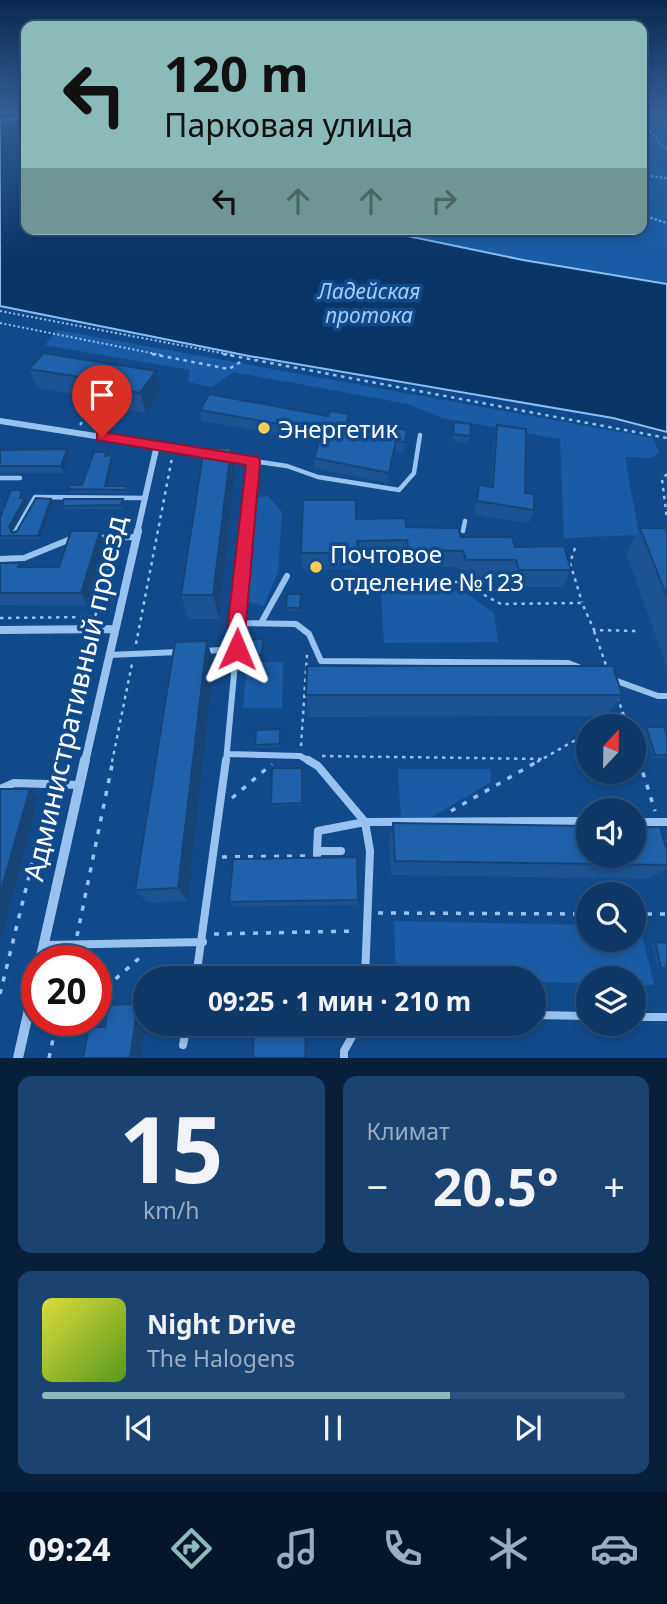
<!DOCTYPE html>
<html lang="ru">
<meta charset="utf-8">
<style>
body{margin:0;font-family:"Noto Sans",sans-serif;background:#1b4371;color:#f1f3f6;height:100vh;display:flex;flex-direction:column;font-size:26px;white-space:nowrap}
*{box-sizing:border-box;margin:0}
p{font-size:23px;color:#9aacc0}
.icon{flex:none;width:38px;height:38px;fill:none;stroke:currentColor;stroke-width:2;stroke-linecap:round;stroke-linejoin:round}
.map{position:relative;height:1058px;overflow:hidden}
.details{display:flex;flex-direction:column;gap:18px;padding:18px;background:#071f39;flex:1}
.details>*{flex:none}
.guide{position:absolute;left:21px;top:21px;width:626px;height:214px;border-radius:14px;box-shadow:0 4px 10px #0003,0 0 0 2px #2d527c;background:#8bbbb9;color:#111;overflow:hidden}
.needle{width:46px;rotate:22deg}
.buttons{position:absolute;left:576px;top:714px;display:grid;gap:14px}
.buttons a{display:grid;place-items:center;width:70px;height:70px;border-radius:50%;background:#0d3868;box-shadow:0 4px 10px #0003,0 0 0 2px #2d527c;font-size:35px}
.speed{position:absolute;left:21px;top:945px;display:flex;gap:14px;font-size:35px;font-weight:700;text-align:center}
.speed>*{display:grid;place-content:center;width:91px;height:91px;border-radius:50%;background:#0d3868;box-shadow:0 4px 10px #0003,0 0 0 2px #2d527c;line-height:1}
.speed .limit{border:10px solid #d22;background:#fff;color:#111}
.pin{position:absolute;display:grid;place-items:center;width:60px;height:60px;color:#fff;margin:-72px -30px;border-radius:50% 50% 50% 0;rotate:-45deg;box-shadow:0 0 7px #0007}
.pin .icon{rotate:45deg}
.me{position:absolute;width:77px;margin:-38px;rotate:1deg;stroke-linejoin:round;filter:drop-shadow(0 0 5px #0008)}
.turn{display:flex;align-items:center;gap:24px;height:147px;padding:0 28px;font-size:32px}
.turn .icon{width:91px;height:91px;stroke-width:2.5}
.turn b{display:block;font-size:49px;line-height:60px}
.lanes{display:flex;align-items:center;height:66px;padding:0 28px;background:#0003;justify-content:center;gap:35px;direction:ltr}
.lanes .off{opacity:.35}
.big{font-size:52px;font-weight:700;line-height:1.1}
.details .card{flex:1;display:flex;flex-direction:column;justify-content:center;gap:10px;min-width:0;padding:0 24px;border-radius:14px;background:#1b4371}
.details .dial{align-items:center;gap:0}
.dial b{font-size:91px;line-height:1}
.song{display:flex;align-items:center;gap:21px}
.cover{width:84px;height:84px;border-radius:10px;background:linear-gradient(135deg,hsl(60 70% 55%),hsl(90 70% 35%))}
.played{height:7px;border-radius:4px;background:linear-gradient(90deg,#8bbbb9 70%,#2d527c 70%)}
.keys{display:flex;justify-content:space-around;direction:ltr}
.heat{display:flex;justify-content:space-between;align-items:center;font-size:38px;direction:ltr}
.details .tiles{flex:1;display:grid;gap:18px;grid-template-columns:1fr 1fr}
.card:last-child{grid-column:span 2}
.trip{position:absolute;left:133px;top:966px;width:413px;height:70px;border-radius:35px;background:#0d3868;box-shadow:0 4px 10px #0003,0 0 0 2px #2d527c;font-weight:700;line-height:70px;text-align:center}
.tab-bar{display:flex;height:112px;justify-content:space-around;align-items:center;background:#05162a;color:#9aacc0}
.tab-bar .icon{width:49px;height:49px}
.tab-bar .on{color:#8bbbb9}
.tab-bar b{font-size:32px;color:#f1f3f6}
.map>svg:first-child{display:block}
.green{fill:#195ca5}
.water{fill:#0a3567;stroke:#89bef5;stroke-width:2}
.lines{fill:none;stroke-linecap:round;stroke-linejoin:round}
.path-far2{stroke:#98c3f1;stroke-width:2;stroke-dasharray:2 2.5;stroke-linecap:butt}
.path-far1{stroke:#98c3f1;stroke-width:2.5;stroke-dasharray:3.5 4.5;stroke-linecap:butt}
.path{stroke:#98c3f1;stroke-width:3.5;stroke-dasharray:5 8;stroke-linecap:butt}
.service-far2{stroke:#98c3f1;stroke-width:4.5}
.service-far1{stroke:#98c3f1;stroke-width:6}
.service{stroke:#98c3f1;stroke-width:8}
.minor-far2{stroke:#98c3f1;stroke-width:6}
.minor-far1{stroke:#98c3f1;stroke-width:8}
.minor{stroke:#98c3f1;stroke-width:10}
.wall{fill:#1b5392}
.shaded-wall{fill:#164477}
.building{fill:#1f61aa;stroke:#164477;stroke-width:2}
.route{fill:#e11d48;stroke:#92132f;stroke-width:2}
.poi-dot{fill:#ffca58;stroke:#114a8b;stroke-width:2.5}
.labels{text-anchor:middle;dominant-baseline:central;stroke-width:7;stroke-linejoin:round;paint-order:stroke}
.far-water-label{font-size:21px;font-style:italic;fill:#a3cdf9;stroke:#114a8b}
.poi-label{font-size:24px;fill:#fff;stroke:#114a8b;text-anchor:start}
.near-street-label{font-size:28px;fill:#fff;stroke:#114a8b}
</style>
<div class="map">
<svg width="667" height="1058" viewBox="0 0 667 1058">
<rect width="100%" height="100%" fill="#114a8b"/>
<path class="green" d="M642,111H667V284L523,260L374,229H642Z
M57,330L653,438L659,452L651,458L625,457L639,535L564,538L560,439L442,418L408,404L233,372L212,387L188,382L190,370L45,345Z
M268,496L282,512L278,572L264,606L244,601L254,498Z
M381,590L463,591L494,613L498,642L384,643Z
M283,662L282,708H243L247,663Z
M398,769H490L491,782L432,817H401Z
M394,921L588,925V940H634V926L640,927L654,985H634V978H588V983L534,982V978H396Z"/>
<path class="water" d="M26,119V229H374L523,260L667,284V432L613,418L249,356L0,306V120Z"/>
<g class="lines">
<path class="path-far2" d="M642,119L645,111
M642,120L661,145L667,148
M642,125L667,126
M642,175L667,178
M642,215L667,223
M0,311L232,355
M0,323L161,355"/>
<path class="path-far1" d="M152,354L229,369L242,361
M223,354L667,438
M80,425L90,410
M667,474L662,479L667,519
M575,548L570,563L582,602
M351,582H460L501,604L582,603L594,630L636,631
M0,618L95,617L114,547
M594,631L607,668
M136,644L172,458
M617,697L628,726
M600,726L623,713
M634,745L639,762
M301,746L307,655
M322,756L544,759
M57,762L88,649
M112,762L132,664
M537,762L588,733"/>
<path class="path" d="M639,760L655,811
M54,775L58,760
M232,798L272,764
M451,811L540,760
M222,857L306,856
M378,913L588,914
M634,914H667
M214,934L357,931
M77,936L113,760
M0,994L49,795
M96,996L144,954
M54,1033L68,1020
M49,1058L57,1020"/>
<path class="service-far2" d="M0,478H20
M463,531L465,521
M15,532L35,497L144,498
M247,533L253,461L287,466L318,477L399,490L414,473L420,435"/>
<path class="service-far1" d="M97,538L136,537
M0,559L24,558L73,538
M237,623L296,624L309,634L321,661L568,663L581,668
M261,623L287,576
M205,651L237,649
M109,655L178,652
M614,680L658,696H667
M227,754L300,756L311,762
M226,762L247,531"/>
<path class="service" d="M308,760L318,766L365,822L370,851L365,978
M0,789L14,783L80,785
M634,822H667
M317,851L318,831L365,822L588,821
M317,856V851H341
M45,945L203,942
M196,978L226,760
M534,1015L588,1016
M634,1017H667
M183,1045L187,1024
M344,1058V1051L359,1024"/>
<path class="minor-far2" d="M0,421L210,454
M225,456L253,461
M137,533L157,445"/>
<path class="minor-far1" d="M0,630L114,629
M85,762L138,531"/>
<path class="minor" d="M40,961L85,760
M18,1058L37,974"/>
</g>
<path class="wall" d="M29,369L161,390L146,413L82,402L80,395L37,388Z
M200,410L407,430L406,440L403,453L395,451L388,483L314,468V458L319,442L202,421Z
M454,422L470,436L468,443L452,441Z
M497,425L525,493L534,510L529,523L474,515L476,499L479,485L491,487L494,438Z
M0,450L70,456L64,473H0Z
M112,455L113,459L107,486H127L128,490L127,493H70L68,489L82,485L108,456Z
M235,475L219,619H188L181,595Z
M24,494L23,498L27,501L11,530L12,533L17,531L53,502L40,539H0V517Z
M124,503L122,509H63L62,506Z
M356,519L515,547L571,570L563,587H513L510,577H461L459,567L406,566L405,557H357V569H302L301,553Z
M640,528H667V668L626,553Z
M100,531L105,544L88,606L0,605V563L22,567H59Z
M301,594L300,611H286V608Z
M207,641L214,664L188,901L148,903L135,890Z
M263,642L262,658H245V655Z
M306,695H622L606,716L308,717Z
M646,727L667,737V758H652L643,730Z
M280,729L281,747L255,748V745Z
M302,768V805L271,806V804Z
M393,823L667,851V868L649,879L391,875L389,839Z
M358,900V905L232,906L229,902Z
M655,942L667,943V969H658L652,944Z"/>
<path class="shaded-wall" d="M156,371L161,390L146,413L140,393Z
M396,441L395,451L388,483L389,473Z
M231,448L235,475L219,619L213,595Z
M67,449L70,456L64,473L61,466Z
M112,455L113,459L107,489L105,486Z
M25,498L27,501L11,530L9,527Z
M51,499L53,502L40,539L38,536Z
M100,531L105,544L88,606L81,593Z
M207,641L214,664L188,901L178,888Z
M30,789L39,798L0,942V893Z
M138,1004L145,1006L146,1024L141,1058H130Z
M306,1024H307L306,1058H305Z"/>
<path class="building" d="M43,353L156,371L140,393L75,383L80,377L29,369Z
M209,394L328,416L330,411L349,414L347,421L407,430L405,442L396,441L389,473L314,458L322,432L200,410Z
M454,422L471,424L470,436L453,434Z
M497,425L526,429L525,493L534,494V510L477,501L479,485L493,487Z
M204,448H231L213,595H181Z
M67,449L61,466H0V450Z
M94,452H107L105,456L112,455L105,486H127L126,490L68,489L70,485H82Z
M11,490H22L20,498H25L9,527L12,533L17,531L36,498L51,499L38,536H0V517Z
M64,499H123L121,505L62,506Z
M303,500H356V519L405,518L406,527L458,528L461,537H512L515,547L564,546L571,570H519L516,560H466L463,551L409,550L407,540L357,541L358,553H301Z
M640,528H667V597Z
M71,531H100L81,593H0V563H20L18,567H59Z
M287,594H301L300,608H286Z
M263,639L262,655H245L246,640Z
M207,641L178,888L135,890L175,642Z
M307,666H613L622,695H306Z
M646,727H664L667,737V755H655Z
M280,729V744L255,745L256,730Z
M272,768H302V803L271,804Z
M0,789H30L0,893Z
M393,823L588,826V856H634V827H660L667,851V865L395,861Z
M357,857L358,900L229,902L233,859Z
M655,942L667,943V968H661Z
M138,1004L130,1058H83L89,1027H105L108,1005Z
M266,1024H306L305,1058H253L254,1031H266Z"/>
<linearGradient id="sky" x2="0" y2="1"><stop stop-color="#09294c"/><stop offset="0.43" stop-color="#326098"/><stop offset="1" stop-color="#326098" stop-opacity="0"/></linearGradient>
<rect width="667" height="259" fill="url(#sky)"/>
<path class="route" d="M102,432L258,457L260,461L246,623V649L244,655L237,657L231,655L228,649V623L246,465L97,440V433Z"/>
<g class="poi-dot">
<circle cx="264" cy="428" r="7"/>
<circle cx="316" cy="567" r="7"/>
</g>
<g class="labels">
<g class="far-water-label">
<text x="369" y="291">Ладейская<tspan x="369" dy="24">протока</tspan></text>
</g>
<g class="poi-label">
<text x="278" y="428">Энергетик</text>
<text x="330" y="553">Почтовое<tspan x="330" dy="28">отделение №123</tspan></text>
</g>
<g class="near-street-label">
<text transform="translate(74 698) rotate(-77)">Административный проезд</text>
</g>
</g>
</svg>
<div class="buttons">
<a><svg class="needle" viewBox="-14 -14 28 28"><path d="M0-13l5 13h-10z" fill="#e53935"/><path d="M0 13l5-13h-10z" fill="#9aacc0"/></svg></a>
<a><svg class="icon" aria-label="sound" viewBox="0 0 24 24"><path d="M4 9h4l5-4v14l-5-4H4zM17 9q2 3 0 6"/></svg></a>
<a><svg class="icon" aria-label="search" viewBox="0 0 24 24"><circle cx="10" cy="10" r="6"/><path d="M15 15l6 6"/></svg></a>
<a><svg class="icon" aria-label="layers" viewBox="0 0 24 24"><path d="M12 4l9 5-9 5-9-5zM3 14l9 5 9-5"/></svg></a>
</div>
<div class="speed"><div class="limit">20</div></div>
<div class="pin" style="left:102px;top:437px;background:#d93025"><svg class="icon" aria-label="arrive" viewBox="0 0 24 24"><path d="M6 21V4h12l-3 4 3 4H6"/></svg></div>
<svg class="me" style="left:237px;top:649px" viewBox="-20 -20 40 40"><path d="M0-17L14 15 0 8-14 15z" fill="#e11d48" stroke="#fff" stroke-width="4"/></svg>
<div class="trip">09:25 · 1 мин · 210 m</div>
<div class="guide">
<div class="turn"><svg class="icon" aria-label="left" viewBox="0 0 24 24"><path d="M17 20v-9H6M10 6l-5 5 5 5"/></svg><div><b>120 m</b>Парковая улица</div></div>
<div class="lanes"><svg class="icon" aria-label="left" viewBox="0 0 24 24"><path d="M17 20v-9H6M10 6l-5 5 5 5"/></svg><svg class="icon off" aria-label="ahead" viewBox="0 0 24 24"><path d="M12 20V5M6 11l6-6 6 6"/></svg><svg class="icon off" aria-label="ahead" viewBox="0 0 24 24"><path d="M12 20V5M6 11l6-6 6 6"/></svg><svg class="icon off" aria-label="right" viewBox="0 0 24 24"><path d="M7 20v-9h11M14 6l5 5-5 5"/></svg></div>
</div>
</div>
<section class="details">
<div class="tiles">
<div class="card dial"><b>15</b><p>km/h</p></div>
<div class="card"><p>Климат</p>
<div class="heat"><a>−</a><b class="big">20.5°</b><a>+</a></div>
</div>
<div class="card">
<div class="song"><i class="cover"></i><div><b>Night Drive</b><p>The Halogens</p></div></div>
<div class="played"></div>
<div class="keys"><svg class="icon" aria-label="previous" viewBox="0 0 24 24"><path d="M18 5L8 12l10 7zM5 5v14"/></svg><svg class="icon" aria-label="pause" viewBox="0 0 24 24"><path d="M8 5v14M16 5v14"/></svg><svg class="icon" aria-label="next" viewBox="0 0 24 24"><path d="M6 5l10 7-10 7zM19 5v14"/></svg></div>
</div>
</div>
</section>
<nav class="tab-bar">
<b>09:24</b>
<svg class="icon on" aria-label="directions" viewBox="0 0 24 24"><path d="M12 3l9 9-9 9-9-9zM9 14v-3h6M13 9l2 2-2 2"/></svg>
<svg class="icon" aria-label="music" viewBox="0 0 24 24"><path d="M9 18V5l10-2v13"/><circle cx="6" cy="18" r="3"/><circle cx="16" cy="16" r="3"/></svg>
<svg class="icon" aria-label="phone" viewBox="0 0 24 24"><path d="M5 4h4l2 5-3 2q2 4 5 5l2-3 5 2v4C11 20 4 13 5 4z"/></svg>
<svg class="icon" aria-label="climate" viewBox="0 0 24 24"><path d="M12 3v18M4 7l16 10M4 17L20 7"/></svg>
<svg class="icon" aria-label="car" viewBox="0 0 24 24"><path d="M5 17H2v-5l4-1 3-4h7l3 4 3 1v5h-3M9 17h6M6 11h13"/><circle cx="7" cy="17" r="2"/><circle cx="17" cy="17" r="2"/></svg>
</nav>
